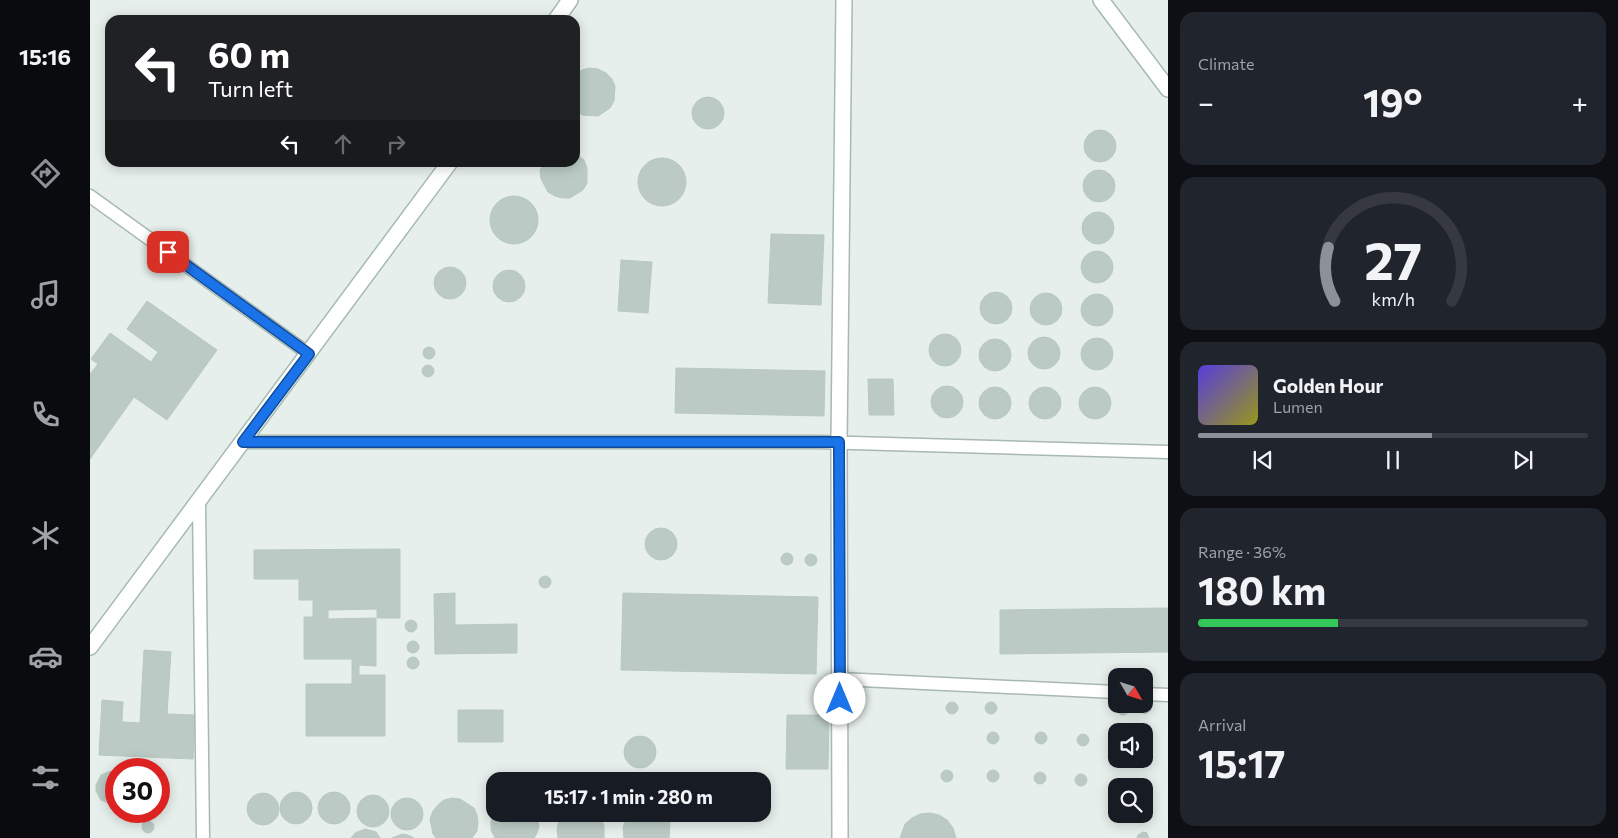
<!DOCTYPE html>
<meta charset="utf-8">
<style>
body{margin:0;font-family:Commissioner,sans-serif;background:#20242c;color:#f1f3f6;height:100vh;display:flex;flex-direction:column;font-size:19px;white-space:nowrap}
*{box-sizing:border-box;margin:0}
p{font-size:16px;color:#9ea1a6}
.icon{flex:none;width:28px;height:28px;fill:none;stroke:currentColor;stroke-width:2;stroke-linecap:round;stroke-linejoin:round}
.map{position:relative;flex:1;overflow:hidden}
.panel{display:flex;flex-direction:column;gap:12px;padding:12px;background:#0d0f14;width:450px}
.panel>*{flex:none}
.top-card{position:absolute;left:15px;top:15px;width:475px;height:152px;border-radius:15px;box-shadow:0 2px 12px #0003;background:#202124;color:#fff;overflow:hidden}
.needle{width:32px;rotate:129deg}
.tools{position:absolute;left:1018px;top:668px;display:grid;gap:10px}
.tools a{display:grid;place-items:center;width:45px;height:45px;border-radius:10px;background:#171b24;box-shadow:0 2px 12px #0003;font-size:25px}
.speed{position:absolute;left:15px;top:758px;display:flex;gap:10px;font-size:25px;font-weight:700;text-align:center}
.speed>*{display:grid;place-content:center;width:65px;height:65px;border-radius:50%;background:#171b24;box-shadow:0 2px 12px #0003;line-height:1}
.speed .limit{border:8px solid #d22;background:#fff;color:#111}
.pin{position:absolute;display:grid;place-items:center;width:42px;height:42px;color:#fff;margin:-21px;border-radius:10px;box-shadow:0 2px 8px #0006}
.me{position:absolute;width:55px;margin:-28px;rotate:0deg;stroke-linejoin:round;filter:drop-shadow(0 0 4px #0008)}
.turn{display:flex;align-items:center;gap:18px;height:105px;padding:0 20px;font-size:22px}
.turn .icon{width:65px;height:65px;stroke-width:2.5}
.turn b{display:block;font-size:35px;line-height:42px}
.lanes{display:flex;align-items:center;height:48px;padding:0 20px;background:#0003;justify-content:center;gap:25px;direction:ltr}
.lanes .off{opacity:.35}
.big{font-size:38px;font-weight:700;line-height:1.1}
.panel .tile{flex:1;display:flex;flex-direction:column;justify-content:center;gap:8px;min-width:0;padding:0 18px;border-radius:15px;background:#20242c}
.panel .dial{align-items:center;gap:0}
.dial svg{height:130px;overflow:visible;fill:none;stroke:#363941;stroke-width:7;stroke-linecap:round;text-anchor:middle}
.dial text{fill:#f1f3f6;stroke:none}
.song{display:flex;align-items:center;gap:15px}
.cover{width:60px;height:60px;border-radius:8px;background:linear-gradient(135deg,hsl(250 70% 55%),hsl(60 70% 35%))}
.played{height:5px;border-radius:2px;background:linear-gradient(90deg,#8c9099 60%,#363941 60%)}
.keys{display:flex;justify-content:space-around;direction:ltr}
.heat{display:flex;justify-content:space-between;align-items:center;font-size:28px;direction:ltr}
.charge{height:8px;border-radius:4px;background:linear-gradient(90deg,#34c759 36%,#363941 0)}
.trip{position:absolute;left:396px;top:772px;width:285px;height:50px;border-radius:15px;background:#171b24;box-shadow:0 2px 12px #0003;font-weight:700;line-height:50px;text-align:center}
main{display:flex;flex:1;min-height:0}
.tabs{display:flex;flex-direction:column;width:90px;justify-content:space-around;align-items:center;background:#090b0e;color:#9ea1a6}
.tabs .icon{width:35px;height:35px}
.tabs .active{color:#8c9099}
.tabs b{font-size:22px;color:#f1f3f6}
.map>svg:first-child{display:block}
.building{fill:#bbcac4;stroke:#b8c9c2}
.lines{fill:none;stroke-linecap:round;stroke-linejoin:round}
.lane-casing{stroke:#a8b8b2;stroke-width:15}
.street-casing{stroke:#a8b8b2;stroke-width:18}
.secondary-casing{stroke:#a4bbb3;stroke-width:18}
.lane{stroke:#fff;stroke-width:12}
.street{stroke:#fff;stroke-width:15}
.secondary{stroke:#fff;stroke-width:15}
.route-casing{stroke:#114b97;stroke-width:12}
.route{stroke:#1a73e8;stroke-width:9}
</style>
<main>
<nav class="tabs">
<b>15:16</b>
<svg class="icon active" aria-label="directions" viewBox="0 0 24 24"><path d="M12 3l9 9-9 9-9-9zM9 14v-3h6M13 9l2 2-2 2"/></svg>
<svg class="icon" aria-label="music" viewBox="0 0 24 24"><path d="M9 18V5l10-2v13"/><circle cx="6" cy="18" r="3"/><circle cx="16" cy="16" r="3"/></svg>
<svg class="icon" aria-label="phone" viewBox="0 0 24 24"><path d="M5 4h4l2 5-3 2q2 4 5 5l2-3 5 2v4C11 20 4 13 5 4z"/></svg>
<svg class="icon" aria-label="climate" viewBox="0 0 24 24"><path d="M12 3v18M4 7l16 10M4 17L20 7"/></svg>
<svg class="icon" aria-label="car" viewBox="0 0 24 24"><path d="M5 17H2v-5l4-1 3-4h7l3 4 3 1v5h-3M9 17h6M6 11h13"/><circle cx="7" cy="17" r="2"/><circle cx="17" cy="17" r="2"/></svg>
<svg class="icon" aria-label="filters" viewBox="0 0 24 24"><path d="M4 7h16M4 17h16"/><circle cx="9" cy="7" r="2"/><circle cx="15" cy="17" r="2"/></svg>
</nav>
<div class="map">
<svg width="1078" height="838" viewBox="0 0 1078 838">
<rect width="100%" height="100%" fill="#e6efeb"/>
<path class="building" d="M500,68L508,69L516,73L522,79L525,86L524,101L520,108L508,116L492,115L485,109V75L492,70Z
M602 113a16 16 0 1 1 32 0a16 16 0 1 1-32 0Z
M994 146a16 16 0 1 1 32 0a16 16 0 1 1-32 0Z
M485,153L494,160L497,168V183L493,190L480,198H472L465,196L458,192L451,179L450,171L453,163L485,162Z
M548 182a24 24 0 1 1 48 0a24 24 0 1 1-48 0Z
M993 186a16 16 0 1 1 32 0a16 16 0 1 1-32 0Z
M400 220a24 24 0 1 1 48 0a24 24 0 1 1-48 0Z
M992 228a16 16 0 1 1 32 0a16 16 0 1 1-32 0Z
M681,234L734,235L731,305L678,303Z
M991 267a16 16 0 1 1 32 0a16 16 0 1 1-32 0Z
M531,260L562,262L558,313L528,311Z
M344 283a16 16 0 1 1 32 0a16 16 0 1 1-32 0Z
M403 286a16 16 0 1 1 32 0a16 16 0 1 1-32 0Z
M890 308a16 16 0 1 1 32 0a16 16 0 1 1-32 0Z
M940 309a16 16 0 1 1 32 0a16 16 0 1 1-32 0Z
M991 310a16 16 0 1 1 32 0a16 16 0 1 1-32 0Z
M57,301L127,350L77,420L44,397L0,459V374L8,364L1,359L20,333L61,362L68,352L37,329Z
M839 350a16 16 0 1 1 32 0a16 16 0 1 1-32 0Z
M938 353a16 16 0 1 1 32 0a16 16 0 1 1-32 0Z
M991 354a16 16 0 1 1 32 0a16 16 0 1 1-32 0Z
M889 355a16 16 0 1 1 32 0a16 16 0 1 1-32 0Z
M333 353a6 6 0 1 1 12 0a6 6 0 1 1-12 0Z
M332 371a6 6 0 1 1 12 0a6 6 0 1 1-12 0Z
M586,368L735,371L734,416L585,413Z
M778,379H803L804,415H779Z
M841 402a16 16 0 1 1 32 0a16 16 0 1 1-32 0Z
M939 403a16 16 0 1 1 32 0a16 16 0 1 1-32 0Z
M989 403a16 16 0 1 1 32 0a16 16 0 1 1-32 0Z
M889 403a16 16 0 1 1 32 0a16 16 0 1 1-32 0Z
M555 544a16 16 0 1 1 32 0a16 16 0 1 1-32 0Z
M310,549V618H287V609L238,610V619L286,618V666L269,665V675H295V736H216V684H262V659H214V617H223V600H209V579H164V550Z
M691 559a6 6 0 1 1 12 0a6 6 0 1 1-12 0Z
M715 560a6 6 0 1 1 12 0a6 6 0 1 1-12 0Z
M449 582a6 6 0 1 1 12 0a6 6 0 1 1-12 0Z
M365,593V625L427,624V653L345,654L344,594Z
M533,593L728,597L726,674L531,670Z
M1078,608V652L910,654V610Z
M315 626a6 6 0 1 1 12 0a6 6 0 1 1-12 0Z
M317 647a6 6 0 1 1 12 0a6 6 0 1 1-12 0Z
M54,650L81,652L77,714L105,715L103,759L9,755L12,700L33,702L32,722L50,723Z
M317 663a6 6 0 1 1 12 0a6 6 0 1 1-12 0Z
M856 708a6 6 0 1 1 12 0a6 6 0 1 1-12 0Z
M895 708a6 6 0 1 1 12 0a6 6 0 1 1-12 0Z
M1054,702L1059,703L1061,707V710L1056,714L1050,712L1049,708L1050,705L1054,704Z
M1027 709a6 6 0 1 1 12 0a6 6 0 1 1-12 0Z
M368,710H413V742H368Z
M697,715H739L738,769H696Z
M897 738a6 6 0 1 1 12 0a6 6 0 1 1-12 0Z
M945 738a6 6 0 1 1 12 0a6 6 0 1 1-12 0Z
M987 740a6 6 0 1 1 12 0a6 6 0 1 1-12 0Z
M534 752a16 16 0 1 1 32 0a16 16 0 1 1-32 0Z
M851 776a6 6 0 1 1 12 0a6 6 0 1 1-12 0Z
M897 776a6 6 0 1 1 12 0a6 6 0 1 1-12 0Z
M21,771H26V803L21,804L11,800L6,791V785L11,775Z
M944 778a6 6 0 1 1 12 0a6 6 0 1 1-12 0Z
M985 780a6 6 0 1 1 12 0a6 6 0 1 1-12 0Z
M69,776L73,780L76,791L72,800L69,803Z
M228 808a16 16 0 1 1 32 0a16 16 0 1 1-32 0Z
M190 808a16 16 0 1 1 32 0a16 16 0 1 1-32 0Z
M157 809a16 16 0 1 1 32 0a16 16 0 1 1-32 0Z
M267 811a16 16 0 1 1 32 0a16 16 0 1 1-32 0Z
M301 814a16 16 0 1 1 32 0a16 16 0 1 1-32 0Z
M362,798L370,799L384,808L387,815L388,823L387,831L382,838H346L343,834L340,819L343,811L348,805L354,800Z
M405,811V814H446L449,826L447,833L444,838H405L401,830V821Z
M840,813L849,815L857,820L863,828L866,838H810L815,824L822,818L830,814Z
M475,814H506L511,818L514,826V838H468L467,829L469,821Z
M539,814H574L580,823L579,838H534L533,827Z
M52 827a6 6 0 1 1 12 0a6 6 0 1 1-12 0Z
M275,829L286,832L290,838H261L265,833Z
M1053,832L1057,833L1059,838H1047L1048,835Z
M312,834L318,835L324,838H302Z"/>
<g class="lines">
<defs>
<path id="lane" d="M0,196L219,354
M153,442H728L1078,452
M109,502L113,838
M750,679L1026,692
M1054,694L1078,695"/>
<path id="street" d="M750,838L749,442L754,0"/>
<path id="secondary" d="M1011,0L1078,89
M466,20L480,0
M0,647L360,162"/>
</defs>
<use href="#lane" class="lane-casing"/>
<use href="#street" class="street-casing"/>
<use href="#secondary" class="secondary-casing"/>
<use href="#lane" class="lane"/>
<use href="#street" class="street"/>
<use href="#secondary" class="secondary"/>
</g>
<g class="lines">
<defs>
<path id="route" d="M78,252L219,354L153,442H749L750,699"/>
</defs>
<use href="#route" class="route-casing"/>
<use href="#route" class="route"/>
</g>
</svg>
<div class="tools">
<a><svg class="needle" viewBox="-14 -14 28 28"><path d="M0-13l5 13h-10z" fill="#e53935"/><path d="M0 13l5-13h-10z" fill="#9ea1a6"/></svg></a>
<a><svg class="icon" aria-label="sound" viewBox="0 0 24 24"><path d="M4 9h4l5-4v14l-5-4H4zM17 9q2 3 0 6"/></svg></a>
<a><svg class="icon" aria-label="search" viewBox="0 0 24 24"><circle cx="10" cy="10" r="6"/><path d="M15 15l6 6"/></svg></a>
</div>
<div class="speed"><div class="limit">30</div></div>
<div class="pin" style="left:78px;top:252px;background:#d93025"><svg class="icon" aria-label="arrive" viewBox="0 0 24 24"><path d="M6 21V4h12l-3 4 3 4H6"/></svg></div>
<svg class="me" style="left:750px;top:699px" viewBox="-20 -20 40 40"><circle r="19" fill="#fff"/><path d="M0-13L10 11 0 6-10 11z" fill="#1a73e8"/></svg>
<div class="trip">15:17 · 1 min · 280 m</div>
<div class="top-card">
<div class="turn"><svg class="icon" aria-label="left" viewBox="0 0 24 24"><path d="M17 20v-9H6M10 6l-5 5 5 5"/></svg><div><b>60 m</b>Turn left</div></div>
<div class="lanes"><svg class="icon" aria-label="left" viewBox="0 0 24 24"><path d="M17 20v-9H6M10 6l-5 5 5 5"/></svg><svg class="icon off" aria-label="ahead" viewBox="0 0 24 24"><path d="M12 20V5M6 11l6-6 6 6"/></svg><svg class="icon off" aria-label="right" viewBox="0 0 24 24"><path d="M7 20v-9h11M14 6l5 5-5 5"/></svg></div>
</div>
</div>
<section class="panel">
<div class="tile"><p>Climate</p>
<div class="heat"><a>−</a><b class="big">19°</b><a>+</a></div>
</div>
<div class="tile dial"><svg viewBox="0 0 100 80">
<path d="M14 69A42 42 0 1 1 86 69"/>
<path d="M14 69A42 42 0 0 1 10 36" stroke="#8c9099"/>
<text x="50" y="56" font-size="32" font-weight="700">27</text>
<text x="50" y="72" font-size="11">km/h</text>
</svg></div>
<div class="tile">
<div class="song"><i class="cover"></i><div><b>Golden Hour</b><p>Lumen</p></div></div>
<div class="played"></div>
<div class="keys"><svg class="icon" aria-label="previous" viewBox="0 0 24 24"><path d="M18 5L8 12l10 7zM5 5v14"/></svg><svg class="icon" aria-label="pause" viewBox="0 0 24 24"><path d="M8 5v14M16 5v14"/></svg><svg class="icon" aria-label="next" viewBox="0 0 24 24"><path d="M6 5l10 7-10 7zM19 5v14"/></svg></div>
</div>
<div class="tile"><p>Range · 36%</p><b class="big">180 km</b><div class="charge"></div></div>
<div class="tile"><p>Arrival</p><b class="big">15:17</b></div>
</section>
</main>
